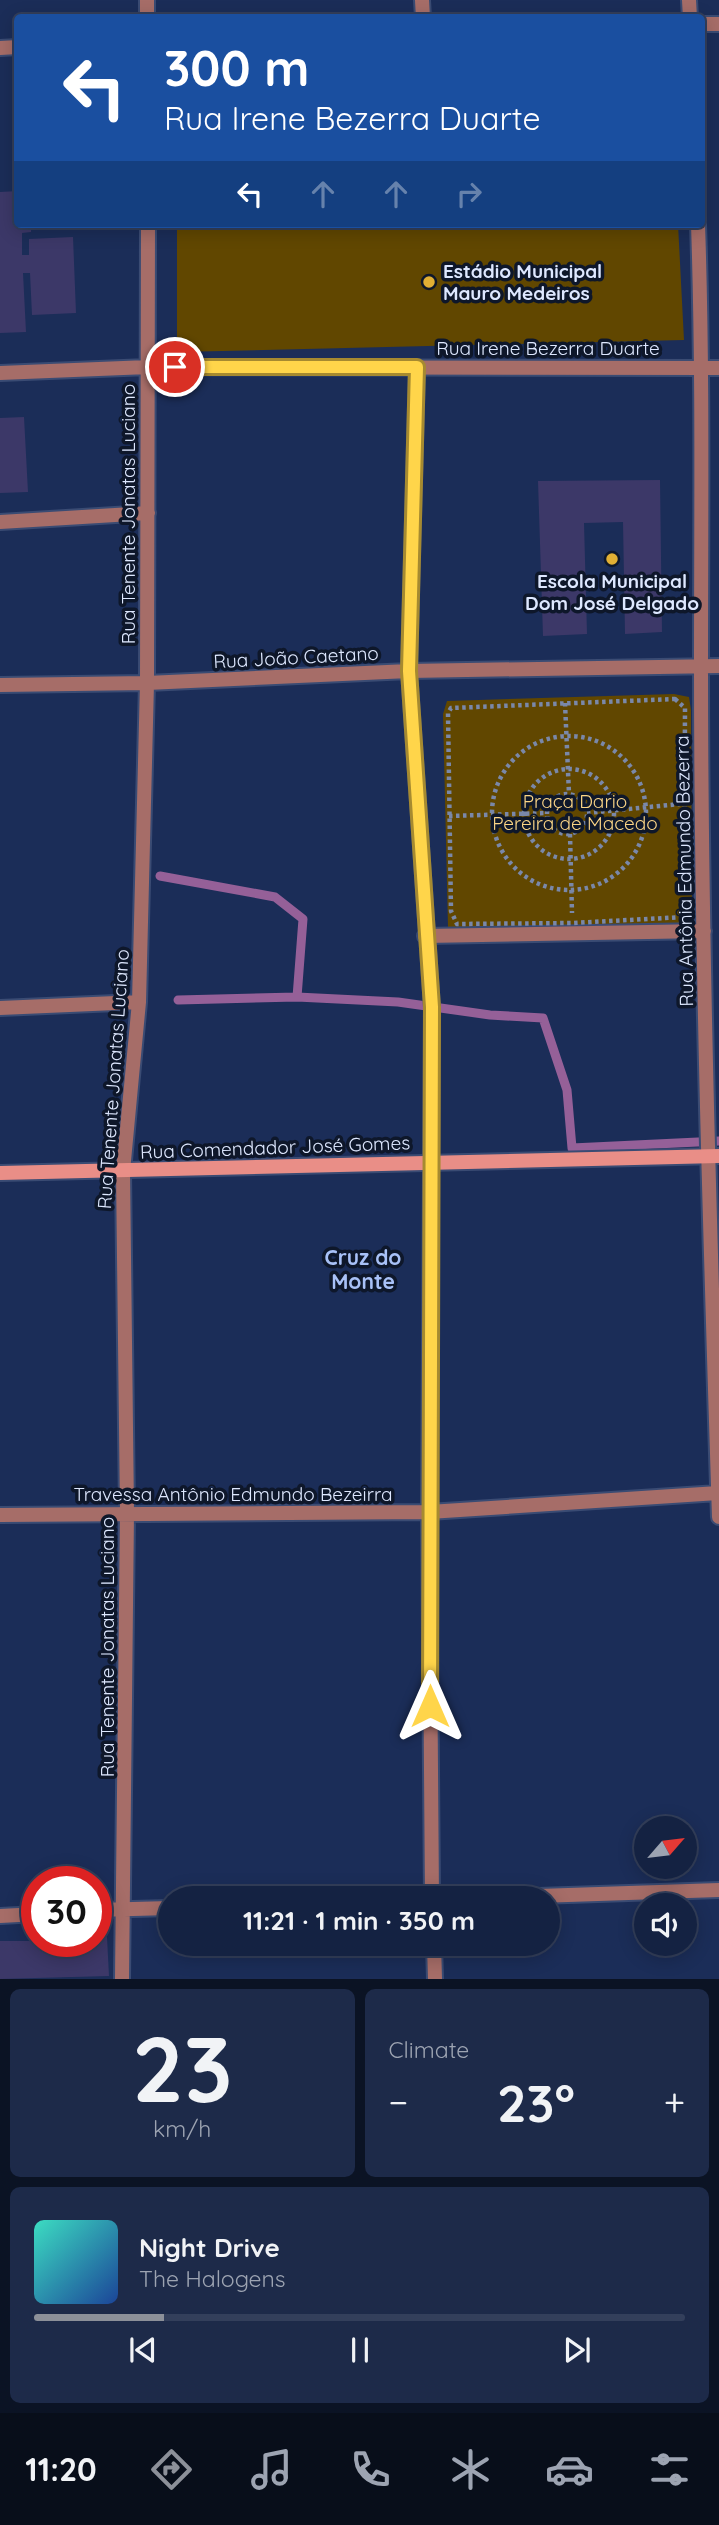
<!DOCTYPE html>
<meta charset="utf-8">
<style>
body{margin:0;font-family:Quicksand,sans-serif;background:#1d2a49;color:#f1f3f6;height:100vh;display:flex;flex-direction:column;font-size:26px;white-space:nowrap}
*{box-sizing:border-box;margin:0}
p{font-size:23px;color:#9da4b2}
.icon{flex:none;width:38px;height:38px;fill:none;stroke:currentColor;stroke-width:2;stroke-linecap:round;stroke-linejoin:round}
.map{position:relative;height:1979px;overflow:hidden}
.drawer{display:flex;flex-direction:column;gap:10px;padding:10px;background:#0b1324;flex:1}
.drawer>*{flex:none}
.hud{position:absolute;left:14px;top:14px;width:691px;height:214px;border-radius:7px;box-shadow:0 4px 18px #0003,0 0 0 2px #333f5b;background:#1a4fa0;color:#fff;overflow:hidden}
.needle{width:46px;rotate:62deg}
.buttons{position:absolute;left:634px;top:1816px;display:grid;gap:14px}
.buttons a{display:grid;place-items:center;width:63px;height:63px;border-radius:50%;background:#142242;box-shadow:0 4px 18px #0003,0 0 0 2px #333f5b;font-size:35px}
.speed{position:absolute;left:21px;top:1866px;display:flex;gap:14px;font-size:35px;font-weight:700;text-align:center}
.speed>*{display:grid;place-content:center;width:91px;height:91px;border-radius:50%;background:#142242;box-shadow:0 4px 18px #0003,0 0 0 2px #333f5b;line-height:1}
.speed .limit{border:10px solid #d22;background:#fff;color:#111}
.pin{position:absolute;display:grid;place-items:center;width:60px;height:60px;color:#fff;margin:-30px;border:4px solid #fff;border-radius:50%;box-shadow:0 2px 7px #0007}
.me{position:absolute;width:77px;margin:-38px;rotate:0deg;stroke-linejoin:round;filter:drop-shadow(0 0 5px #0008)}
.turn{display:flex;align-items:center;gap:24px;height:147px;padding:0 35px;font-size:32px}
.turn .icon{width:91px;height:91px;stroke-width:2.5}
.turn b{display:block;font-size:49px;line-height:60px}
.lanes{display:flex;align-items:center;height:66px;padding:0 35px;background:#0003;justify-content:center;gap:35px;direction:ltr}
.lanes .off{opacity:.35}
.big{font-size:52px;font-weight:700;line-height:1.1}
.drawer .widget{flex:1;display:flex;flex-direction:column;justify-content:center;gap:10px;min-width:0;padding:0 24px;border-radius:10px;background:#1d2a49}
.drawer .dial{align-items:center;gap:0}
.dial b{font-size:91px;line-height:1}
.song{display:flex;align-items:center;gap:21px}
.cover{width:84px;height:84px;border-radius:10px;background:linear-gradient(135deg,hsl(170 70% 55%),hsl(220 70% 35%))}
.played{height:7px;border-radius:4px;background:linear-gradient(90deg,#8c9099 20%,#333f5b 20%)}
.keys{display:flex;justify-content:space-around;direction:ltr}
.heat{display:flex;justify-content:space-between;align-items:center;font-size:38px;direction:ltr}
.drawer .tiles{flex:1;display:grid;gap:10px;grid-template-columns:1fr 1fr}
.widget:last-child{grid-column:span 2}
.trip{position:absolute;left:158px;top:1886px;width:402px;height:70px;border-radius:35px;background:#142242;box-shadow:0 4px 18px #0003,0 0 0 2px #333f5b;font-weight:700;line-height:70px;text-align:center}
.menu{display:flex;height:112px;justify-content:space-around;align-items:center;background:#080e1a;color:#9da4b2}
.menu .icon{width:49px;height:49px}
.menu .on{color:#8c9099}
.menu b{font-size:32px;color:#f1f3f6}
.map>svg:first-child{display:block}
.green{fill:#614700}
.lines{fill:none;stroke-linecap:round;stroke-linejoin:round}
.stream{stroke:#956098;stroke-width:9}
.building{fill:#3c3868}
.street-casing{stroke:#3a4b73;stroke-width:18}
.secondary-casing{stroke:#3a4b73;stroke-width:18}
.path{stroke:#7a88a9;stroke-width:4.5;stroke-dasharray:3.5 3.5;stroke-linecap:butt}
.street{stroke:#a66d68;stroke-width:14}
.secondary{stroke:#e98e87;stroke-width:14}
.route-casing{stroke:#a68a30;stroke-width:18}
.route{stroke:#ffd54a;stroke-width:12}
.poi-dot{fill:#e1af34;stroke:#0e172a;stroke-width:2.5}
.labels{text-anchor:middle;dominant-baseline:central;stroke-width:7;stroke-linejoin:round;paint-order:stroke}
.poi-label{font-size:19px;font-weight:bold;fill:#dee8ff;stroke:#0e172a;text-anchor:start}
.street-label{font-size:19px;fill:#dee8ff;stroke:#0e172a}
.park-label{font-size:19px;fill:#fbd586;stroke:#0e172a}
.neighbourhood-label{font-size:21px;font-weight:bold;fill:#a8c1f7;stroke:#0e172a}
</style>
<div class="map">
<svg width="719" height="1979" viewBox="0 0 719 1979">
<rect width="100%" height="100%" fill="#1b2d58"/>
<path class="green" d="M177,224H678L684,340L177,352Z
M674,694L689,697L691,710L692,923L689,925L452,930L448,927L443,714L447,701Z"/>
<g class="lines">
<path class="stream" d="M160,876L275,897L303,919L297,997L398,1002L490,1015L543,1018L567,1090L572,1148L719,1141
M178,1000L297,997"/>
</g>
<path class="building" d="M18,191V224H31V232L22,233V255H29V239L73,237L76,313L32,315L30,273H23L26,332L0,333V192Z
M24,417L28,492L0,493V418Z
M660,480L662,632L625,634L623,522L584,523L587,634L543,636L538,481Z
M107,1937L109,1976L0,1979V1941H96V1938Z"/>
<g class="lines">
<defs>
<path id="street" d="M147,0V18
M422,0L423,18
M689,0L690,18
M702,24H719
M0,48L18,47
M698,224C703,371 701,518 701,666C701,949 710,1233 719,1517
M417,367L409,671L432,1007L429,1512L432,1899
M0,373L148,367L719,368
M0,522L148,513
M0,685L147,683L409,671L719,666
M425,936L704,931
M0,1008L139,1002
M0,1515L429,1512L718,1493
M446,1899L719,1890
M96,1910L170,1908
M0,1916L37,1914
M434,1944L435,1979
M122,1979L127,1512L123,1171L139,1002L147,683L148,224"/>
<path id="secondary" d="M0,1173L719,1156"/>
</defs>
<use href="#street" class="street-casing"/>
<use href="#secondary" class="secondary-casing"/>
<path class="path" d="M675,699L685,708L684,917L572,923L457,924L451,911L448,713L451,708Z
M565,703L569,794
M492 813a77 77 0 1 1 154 0a77 77 0 1 1-154 0Z
M524 814a45 45 0 1 1 90 0a45 45 0 1 1-90 0Z
M547 814a20 20 0 1 1 40 0a20 20 0 1 1-40 0Z
M587,813L680,804
M449,816L547,813
M570,834L572,913"/>
<use href="#street" class="street"/>
<use href="#secondary" class="secondary"/>
</g>
<g class="lines">
<defs>
<path id="route" d="M175,367H417L409,671L432,1007L430,1706"/>
</defs>
<use href="#route" class="route-casing"/>
<use href="#route" class="route"/>
</g>
<g class="poi-dot">
<circle cx="429" cy="282" r="7"/>
<circle cx="612" cy="559" r="7"/>
</g>
<g class="labels">
<g class="poi-label">
<text x="443" y="271">Estádio Municipal<tspan x="443" dy="22">Mauro Medeiros</tspan></text>
<text x="612" y="581" text-anchor="middle">Escola Municipal<tspan x="612" dy="22">Dom José Delgado</tspan></text>
</g>
<g class="street-label">
<text x="548" y="348">Rua Irene Bezerra Duarte</text>
<text transform="translate(128 514) rotate(-90)">Rua Tenente Jonatas Luciano</text>
<text transform="translate(296 657) rotate(-3)">Rua João Caetano</text>
<text transform="translate(684 871) rotate(-91)">Rua Antônia Edmundo Bezerra</text>
<text transform="translate(113 1079) rotate(-86)">Rua Tenente Jonatas Luciano</text>
<text transform="translate(275 1147) rotate(-2)">Rua Comendador José Gomes</text>
<text x="233" y="1494">Travessa Antônio Edmundo Bezeirra</text>
<text transform="translate(107 1647) rotate(-90)">Rua Tenente Jonatas Luciano</text>
</g>
<g class="park-label">
<text x="575" y="801">Praça Dario<tspan x="575" dy="22">Pereira de Macedo</tspan></text>
</g>
<g class="neighbourhood-label">
<text x="363" y="1257">Cruz do<tspan x="363" dy="24">Monte</tspan></text>
</g>
</g>
</svg>
<div class="buttons">
<a><svg class="needle" viewBox="-14 -14 28 28"><path d="M0-13l5 13h-10z" fill="#e53935"/><path d="M0 13l5-13h-10z" fill="#9da4b2"/></svg></a>
<a><svg class="icon" aria-label="sound" viewBox="0 0 24 24"><path d="M4 9h4l5-4v14l-5-4H4zM17 9q2 3 0 6"/></svg></a>
</div>
<div class="speed"><div class="limit">30</div></div>
<div class="pin" style="left:175px;top:367px;background:#d93025"><svg class="icon" aria-label="arrive" viewBox="0 0 24 24"><path d="M6 21V4h12l-3 4 3 4H6"/></svg></div>
<svg class="me" style="left:430px;top:1706px" viewBox="-20 -20 40 40"><path d="M0-17L14 15 0 8-14 15z" fill="#ffd54a" stroke="#fff" stroke-width="4"/></svg>
<div class="trip">11:21 · 1 min · 350 m</div>
<div class="hud">
<div class="turn"><svg class="icon" aria-label="left" viewBox="0 0 24 24"><path d="M17 20v-9H6M10 6l-5 5 5 5"/></svg><div><b>300 m</b>Rua Irene Bezerra Duarte</div></div>
<div class="lanes"><svg class="icon" aria-label="left" viewBox="0 0 24 24"><path d="M17 20v-9H6M10 6l-5 5 5 5"/></svg><svg class="icon off" aria-label="ahead" viewBox="0 0 24 24"><path d="M12 20V5M6 11l6-6 6 6"/></svg><svg class="icon off" aria-label="ahead" viewBox="0 0 24 24"><path d="M12 20V5M6 11l6-6 6 6"/></svg><svg class="icon off" aria-label="right" viewBox="0 0 24 24"><path d="M7 20v-9h11M14 6l5 5-5 5"/></svg></div>
</div>
</div>
<section class="drawer">
<div class="tiles">
<div class="widget dial"><b>23</b><p>km/h</p></div>
<div class="widget"><p>Climate</p>
<div class="heat"><a>−</a><b class="big">23°</b><a>+</a></div>
</div>
<div class="widget">
<div class="song"><i class="cover"></i><div><b>Night Drive</b><p>The Halogens</p></div></div>
<div class="played"></div>
<div class="keys"><svg class="icon" aria-label="previous" viewBox="0 0 24 24"><path d="M18 5L8 12l10 7zM5 5v14"/></svg><svg class="icon" aria-label="pause" viewBox="0 0 24 24"><path d="M8 5v14M16 5v14"/></svg><svg class="icon" aria-label="next" viewBox="0 0 24 24"><path d="M6 5l10 7-10 7zM19 5v14"/></svg></div>
</div>
</div>
</section>
<nav class="menu">
<b>11:20</b>
<svg class="icon on" aria-label="directions" viewBox="0 0 24 24"><path d="M12 3l9 9-9 9-9-9zM9 14v-3h6M13 9l2 2-2 2"/></svg>
<svg class="icon" aria-label="music" viewBox="0 0 24 24"><path d="M9 18V5l10-2v13"/><circle cx="6" cy="18" r="3"/><circle cx="16" cy="16" r="3"/></svg>
<svg class="icon" aria-label="phone" viewBox="0 0 24 24"><path d="M5 4h4l2 5-3 2q2 4 5 5l2-3 5 2v4C11 20 4 13 5 4z"/></svg>
<svg class="icon" aria-label="climate" viewBox="0 0 24 24"><path d="M12 3v18M4 7l16 10M4 17L20 7"/></svg>
<svg class="icon" aria-label="car" viewBox="0 0 24 24"><path d="M5 17H2v-5l4-1 3-4h7l3 4 3 1v5h-3M9 17h6M6 11h13"/><circle cx="7" cy="17" r="2"/><circle cx="17" cy="17" r="2"/></svg>
<svg class="icon" aria-label="filters" viewBox="0 0 24 24"><path d="M4 7h16M4 17h16"/><circle cx="9" cy="7" r="2"/><circle cx="15" cy="17" r="2"/></svg>
</nav>
